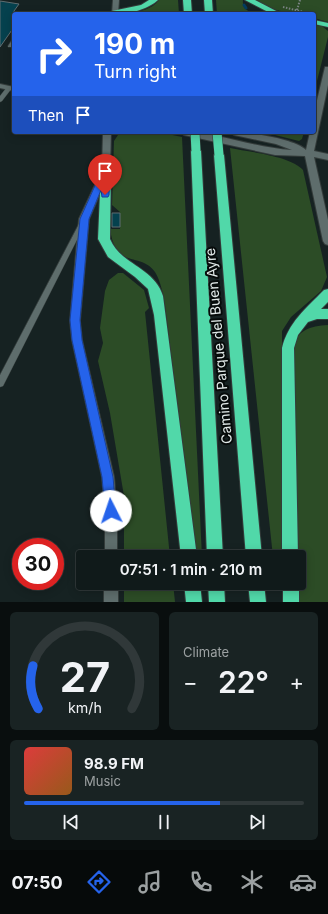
<!DOCTYPE html>
<meta charset="utf-8">
<style>
body{margin:0;font-family:Inter,sans-serif;background:#192323;color:#f1f3f6;height:100vh;display:flex;flex-direction:column;font-size:15px;white-space:nowrap}
*{box-sizing:border-box;margin:0}
p{font-size:13px;color:#9ca1a2}
.icon{flex:none;width:22px;height:22px;fill:none;stroke:currentColor;stroke-width:2;stroke-linecap:round;stroke-linejoin:round}
.map{position:relative;height:602px;overflow:hidden}
.sheet{display:flex;flex-direction:column;gap:10px;padding:10px;background:#090e0e;flex:1}
.sheet>*{flex:none}
.guide{position:absolute;left:12px;top:12px;width:304px;height:122px;border-radius:4px;box-shadow:0 2px 10px #0003,0 0 0 1px #303839;background:#2563eb;color:#fff;overflow:hidden}
.speed{position:absolute;left:12px;top:538px;display:flex;gap:8px;font-size:20px;font-weight:700;text-align:center}
.speed>*{display:grid;place-content:center;width:52px;height:52px;border-radius:50%;background:#101a1a;box-shadow:0 2px 10px #0003,0 0 0 1px #303839;line-height:1}
.speed .limit{border:6px solid #d22;background:#fff;color:#111}
.pin{position:absolute;display:grid;place-items:center;width:34px;height:34px;color:#fff;margin:-41px -17px;border-radius:50% 50% 50% 0;rotate:-45deg;box-shadow:0 0 4px #0007}
.pin .icon{rotate:45deg}
.me{position:absolute;width:44px;margin:-22px;rotate:356deg;stroke-linejoin:round;filter:drop-shadow(0 0 3px #0008)}
.turn{display:flex;align-items:center;gap:14px;height:84px;padding:0 16px;font-size:18px}
.turn .icon{width:52px;height:52px;stroke-width:2.5}
.turn b{display:block;font-size:28px;line-height:34px}
.then{display:flex;align-items:center;height:38px;padding:0 16px;background:#0003;gap:8px;font-size:15px}
.big{font-size:30px;font-weight:600;line-height:1.1}
.sheet .widget{flex:1;display:flex;flex-direction:column;justify-content:center;gap:6px;min-width:0;padding:0 14px;border-radius:6px;background:#192323}
.sheet .dial{align-items:center;gap:0}
.dial svg{height:104px;overflow:visible;fill:none;stroke:#303839;stroke-width:7;stroke-linecap:round;text-anchor:middle}
.dial text{fill:#f1f3f6;stroke:none}
.song{display:flex;align-items:center;gap:12px}
.cover{width:48px;height:48px;border-radius:6px;background:linear-gradient(135deg,hsl(0 70% 55%),hsl(30 70% 35%))}
.played{height:4px;border-radius:2px;background:linear-gradient(90deg,#2563eb 70%,#303839 70%)}
.keys{display:flex;justify-content:space-around;direction:ltr}
.heat{display:flex;justify-content:space-between;align-items:center;font-size:22px;direction:ltr}
.sheet .tiles{flex:1;display:grid;gap:10px;grid-template-columns:1fr 1fr}
.widget:last-child{grid-column:span 2}
.trip{position:absolute;left:76px;top:550px;width:230px;height:40px;border-radius:4px;background:#101a1a;box-shadow:0 2px 10px #0003,0 0 0 1px #303839;font-weight:600;line-height:40px;text-align:center}
.tabs{display:flex;height:64px;justify-content:space-around;align-items:center;background:#060a0a;color:#9ca1a2}
.tabs .icon{width:28px;height:28px}
.tabs .on{color:#2563eb}
.tabs b{font-size:18px;color:#f1f3f6}
.map>svg:first-child{display:block}
.green{fill:#2c4c26}
.lines{fill:none;stroke-linecap:round;stroke-linejoin:round}
.stream{stroke:#043d5f;stroke-width:3}
.building{fill:#05414e;stroke:#5f6d71}
.service-casing{stroke:#343c3b;stroke-width:1}
.minor-casing{stroke:#343c3b;stroke-width:2}
.tertiary-casing{stroke:#343c3b;stroke-width:2}
.motorway-casing{stroke:#343c3b;stroke-width:2}
.path{stroke:#7a8483;stroke-width:2;stroke-dasharray:1.5 1.5;stroke-linecap:butt}
.service{fill:#5e6d6c;fill-rule:evenodd}
.minor{fill:#5e6d6c;fill-rule:evenodd}
.tertiary{fill:#5e6d6c;fill-rule:evenodd}
.motorway{fill:#51d8a9;fill-rule:evenodd}
.motorway-bridge-casing{stroke:#343c3b;stroke-width:10;stroke-linecap:butt}
.motorway-bridge{stroke:#51d8a9;stroke-width:9}
.route{fill:#2563eb;stroke:#184099}
.labels{text-anchor:middle;dominant-baseline:central;stroke-width:4;stroke-linejoin:round;paint-order:stroke}
.street-label{font-size:14px;fill:#e0e8e7;stroke:#060b0a}
</style>
<div class="map">
<svg width="328" height="602" viewBox="0 0 328 602">
<rect width="100%" height="100%" fill="#162222"/>
<path class="green" d="M159,0H178L179,14H127C139,11 152,10 159,0Z
M216,0H243C242,9 247,10 254,14H217Z
M254,0H328V22L314,18V14C293,14 272,12 254,0Z
M314,25L322,26L328,31V37L314,93Z
M120,132H158L182,137L202,557H196L165,305C163,294 161,282 155,272C140,251 116,271 110,229H120V212L112,205L114,141Z
M263,132H304L302,139L299,141Z
M230,148C249,152 291,156 303,170L327,277L321,291L291,317L282,331L283,557H273Z
M118,273H123L144,290L149,308L145,312L170,557H124V496L110,413L98,361L103,343L100,328L105,291L109,280Z
M328,325V602H297L299,583V557H296L292,349C297,330 310,326 328,325Z
M124,583H173L175,602H124Z"/>
<g class="lines">
<path class="stream" d="M244,5L246,8"/>
</g>
<path class="building" d="M0,1L19,4L14,11V27L0,47Z
M112,213H120V227H112Z"/>
<g class="lines">
<defs>
<path id="service" d="M12,40H14V44L12,47H8V46Z
M9,86L12,88L2,101L0,102V96L7,87Z
M80,222H84L85,224L3,386L0,387V375Z"/>
<path id="minor" d="M113,0H119L118,14H112Z
M0,84L14,87V91L0,88Z
M103,132H111L110,170L89,219L80,321L82,340L114,477L117,511V557H105V511L102,477L72,340L70,321L79,219L102,170Z
M104,583H118V602H104Z"/>
<path id="tertiary" d="M325,67H328V85L314,151L328,154V160L314,157L328,220V245L325,244L323,241L305,156L275,155L184,135L180,132C218,132 254,148 292,150L276,144L234,135L230,132C247,132 294,138 306,150L310,132H314V113Z"/>
<path id="motorway" d="M149,0H158C149,9 123,17 111,13L112,11L141,5Z
M183,0H191L192,14H184Z
M204,0H212L213,14H205Z
M245,0H255L282,14H272Z
M314,20L328,23V27L314,24Z
M196,147L201,151L223,557H207L191,151Z
M219,151L224,155L262,557H246L214,155Z
M106,166L110,167L111,170L110,239C121,265 154,267 163,296L197,557H181L154,315L148,289L135,277L108,257L98,239L101,170L102,167Z
M328,289V302L321,309H328V319H317L308,322L298,335L294,348L298,557H282V348C288,323 306,308 324,290Z
M184,583H200L202,602H186Z
M208,583H224L225,602H209Z
M248,583H264L266,602H250Z
M283,583H299V602H283Z"/>
</defs>
<use href="#service" class="service-casing"/>
<use href="#minor" class="minor-casing"/>
<use href="#tertiary" class="tertiary-casing"/>
<use href="#motorway" class="motorway-casing"/>
<path class="path" d="M283,7L312,14
M297,10L300,0"/>
<use href="#service" class="service"/>
<use href="#minor" class="minor"/>
<use href="#tertiary" class="tertiary"/>
<use href="#motorway" class="motorway"/>
<defs>
<path id="motorway-bridge" d="M195,132L196,151
M217,132L219,155"/>
</defs>
<use href="#motorway-bridge" class="motorway-bridge-casing"/>
<use href="#motorway-bridge" class="motorway-bridge"/>
</g>
<path class="route" d="M106,167L110,170L109,195L108,197H102L101,190L89,219L80,320L82,340L113,477L116,511L115,515L111,517L107,515L105,511L102,477L72,340L70,320L80,219L102,170Z"/>
<g class="labels">
<g class="street-label">
<text transform="translate(218 346) rotate(-95)">Camino Parque del Buen Ayre</text>
</g>
</g>
</svg>
<div class="speed"><div class="limit">30</div></div>
<div class="pin" style="left:105px;top:195px;background:#d93025"><svg class="icon" aria-label="arrive" viewBox="0 0 24 24"><path d="M6 21V4h12l-3 4 3 4H6"/></svg></div>
<svg class="me" style="left:111px;top:511px" viewBox="-20 -20 40 40"><circle r="19" fill="#fff"/><path d="M0-13L10 11 0 6-10 11z" fill="#2563eb"/></svg>
<div class="trip">07:51 · 1 min · 210 m</div>
<div class="guide">
<div class="turn"><svg class="icon" aria-label="right" viewBox="0 0 24 24"><path d="M7 20v-9h11M14 6l5 5-5 5"/></svg><div><b>190 m</b>Turn right</div></div>
<div class="then">Then<svg class="icon" aria-label="arrive" viewBox="0 0 24 24"><path d="M6 21V4h12l-3 4 3 4H6"/></svg></div>
</div>
</div>
<section class="sheet">
<div class="tiles">
<div class="widget dial"><svg viewBox="0 0 100 80">
<path d="M14 69A42 42 0 1 1 86 69"/>
<path d="M14 69A42 42 0 0 1 10 36" stroke="#2563eb"/>
<text x="50" y="56" font-size="32" font-weight="700">27</text>
<text x="50" y="72" font-size="11">km/h</text>
</svg></div>
<div class="widget"><p>Climate</p>
<div class="heat"><a>−</a><b class="big">22°</b><a>+</a></div>
</div>
<div class="widget">
<div class="song"><i class="cover"></i><div><b>98.9 FM</b><p>Music</p></div></div>
<div class="played"></div>
<div class="keys"><svg class="icon" aria-label="previous" viewBox="0 0 24 24"><path d="M18 5L8 12l10 7zM5 5v14"/></svg><svg class="icon" aria-label="pause" viewBox="0 0 24 24"><path d="M8 5v14M16 5v14"/></svg><svg class="icon" aria-label="next" viewBox="0 0 24 24"><path d="M6 5l10 7-10 7zM19 5v14"/></svg></div>
</div>
</div>
</section>
<nav class="tabs">
<b>07:50</b>
<svg class="icon on" aria-label="directions" viewBox="0 0 24 24"><path d="M12 3l9 9-9 9-9-9zM9 14v-3h6M13 9l2 2-2 2"/></svg>
<svg class="icon" aria-label="music" viewBox="0 0 24 24"><path d="M9 18V5l10-2v13"/><circle cx="6" cy="18" r="3"/><circle cx="16" cy="16" r="3"/></svg>
<svg class="icon" aria-label="phone" viewBox="0 0 24 24"><path d="M5 4h4l2 5-3 2q2 4 5 5l2-3 5 2v4C11 20 4 13 5 4z"/></svg>
<svg class="icon" aria-label="climate" viewBox="0 0 24 24"><path d="M12 3v18M4 7l16 10M4 17L20 7"/></svg>
<svg class="icon" aria-label="car" viewBox="0 0 24 24"><path d="M5 17H2v-5l4-1 3-4h7l3 4 3 1v5h-3M9 17h6M6 11h13"/><circle cx="7" cy="17" r="2"/><circle cx="17" cy="17" r="2"/></svg>
</nav>
